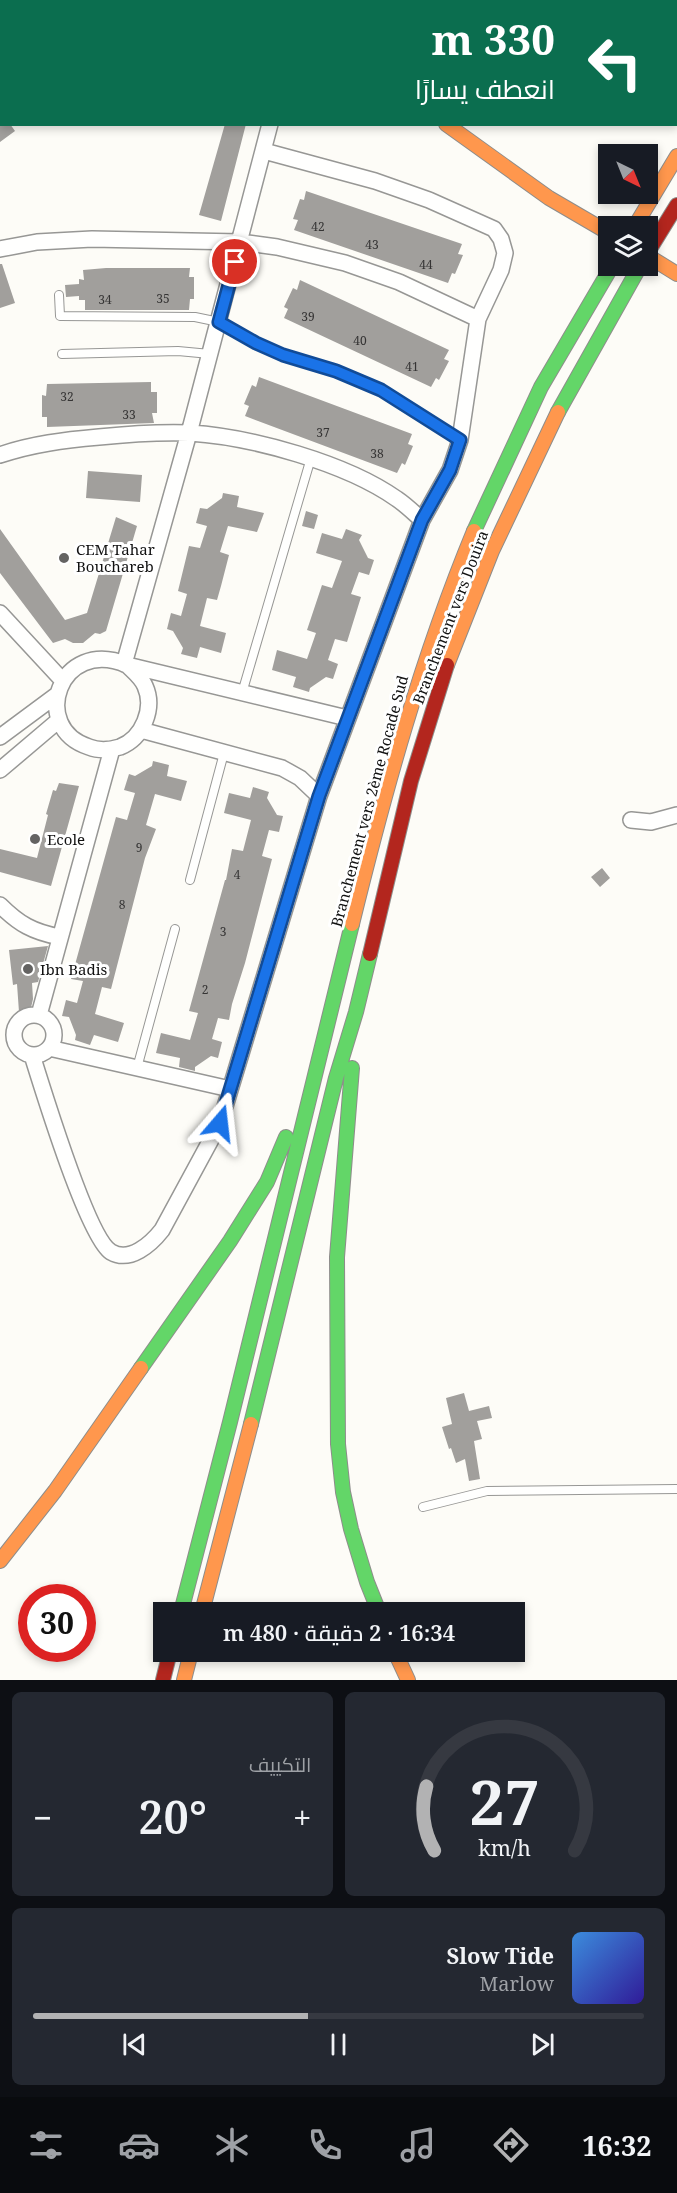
<!DOCTYPE html>
<html lang="ar">
<meta charset="utf-8">
<style>
body{margin:0;font-family:"Noto Serif",Cairo,serif;background:#242831;color:#f1f3f6;direction:rtl;height:100vh;display:flex;flex-direction:column;font-size:22px;white-space:nowrap}
*{box-sizing:border-box;margin:0}
p{font-size:20px;color:#9ea1a6}
.icon{flex:none;width:33px;height:33px;fill:none;stroke:currentColor;stroke-width:2;stroke-linecap:round;stroke-linejoin:round}
.map{position:relative;height:1680px;overflow:hidden;direction:ltr}
.details{display:flex;flex-direction:column;gap:12px;padding:12px;background:#0d0f14;flex:1}
.details>*{flex:none}
.hud{position:absolute;left:0px;top:0px;width:678px;height:126px;box-shadow:0 3px 9px #0003;direction:rtl;background:#0b6e4f;color:#fff;overflow:hidden}
.needle{width:39px;rotate:137deg}
.controls{position:absolute;left:598px;top:144px;display:grid;gap:12px}
.controls a{display:grid;place-items:center;width:60px;height:60px;border-radius:0px;background:#171b24;box-shadow:0 3px 9px #0003;font-size:30px}
.speed{position:absolute;left:18px;top:1584px;display:flex;gap:12px;font-size:30px;font-weight:700;text-align:center}
.speed>*{display:grid;place-content:center;width:78px;height:78px;border-radius:50%;background:#171b24;box-shadow:0 3px 9px #0003;line-height:1}
.speed .limit{border:9px solid #d22;background:#fff;color:#111}
.pin{position:absolute;display:grid;place-items:center;width:51px;height:51px;color:#fff;margin:-26px;border:3px solid #fff;border-radius:50%;box-shadow:0 2px 6px #0007}
.me{position:absolute;width:66px;margin:-33px;rotate:17deg;stroke-linejoin:round;filter:drop-shadow(0 0 4px #0008)}
.turn{display:flex;align-items:center;gap:21px;height:126px;padding:0 24px;font-size:27px}
.turn .icon{width:78px;height:78px;stroke-width:2.5}
.turn b{display:block;font-size:42px;line-height:51px}
.big{font-size:45px;font-weight:600;line-height:1.1}
.details .tile{flex:1;display:flex;flex-direction:column;justify-content:center;gap:9px;min-width:0;padding:0 21px;border-radius:9px;background:#242831}
.details .dial{align-items:center;gap:0}
.dial svg{height:156px;overflow:visible;fill:none;stroke:#363941;stroke-width:7;stroke-linecap:round;text-anchor:middle}
.dial text{fill:#f1f3f6;stroke:none}
.song{display:flex;align-items:center;gap:18px}
.cover{width:72px;height:72px;border-radius:9px;background:linear-gradient(135deg,hsl(210 70% 55%),hsl(250 70% 35%))}
.played{height:6px;border-radius:3px;background:linear-gradient(90deg,#b2b2b3 45%,#363941 45%)}
.keys{display:flex;justify-content:space-around;direction:ltr}
.heat{display:flex;justify-content:space-between;align-items:center;font-size:33px;direction:ltr}
.details .tiles{flex:1;display:grid;gap:12px;grid-template-columns:1fr 1fr}
.tile:last-child{grid-column:span 2}
.trip{position:absolute;left:153px;top:1602px;width:372px;height:60px;border-radius:0px;background:#171b24;box-shadow:0 3px 9px #0003;font-weight:600;line-height:60px;text-align:center;direction:rtl}
.menu{display:flex;height:96px;justify-content:space-around;align-items:center;background:#090b0e;color:#9ea1a6}
.menu .icon{width:42px;height:42px}
.menu .on{color:#b2b2b3}
.menu b{font-size:27px;color:#f1f3f6}
.map>svg:first-child{display:block}
.building{fill:#a19f9c}
.lines{fill:none;stroke-linecap:round;stroke-linejoin:round}
.lane-casing{stroke:#979795;stroke-width:10}
.street-casing{stroke:#979795;stroke-width:18}
.fast-casing{stroke:#8e8d8b;stroke-width:16}
.slow-casing{stroke:#8e8d8b;stroke-width:16}
.jam-casing{stroke:#8e8d8b;stroke-width:16}
.lane{stroke:#fffffe;stroke-width:8}
.street{stroke:#fffffe;stroke-width:15}
.fast{stroke:#63d668;stroke-width:14}
.slow{stroke:#ff974d;stroke-width:14}
.jam{stroke:#b3261e;stroke-width:14}
.route-casing{stroke:#114b97;stroke-width:15}
.route{stroke:#1a73e8;stroke-width:10}
.poi-dot{fill:#646362;stroke:#fff;stroke-width:2}
.labels{text-anchor:middle;dominant-baseline:central;stroke-width:6;stroke-linejoin:round;paint-order:stroke}
.number-label{font-size:12px;fill:#353434}
.poi-label{font-size:15px;fill:#111;stroke:#fff;text-anchor:start}
.street-label{font-size:15px;fill:#111;stroke:#fff}
</style>
<div class="map">
<svg width="677" height="1680" viewBox="0 0 677 1680">
<rect width="100%" height="100%" fill="#fdfcf7"/>
<path class="building" d="M0,124H10L15,131L0,142Z
M225,124H246L221,221L199,215Z
M306,191L462,244L458,254L463,255L455,274L452,273L448,283L294,230L298,220L293,219L300,199L304,200Z
M0,264H2L15,303L0,308Z
M106,268H190L189,277H194V299H190L189,310H85V300H79V296L66,297L65,285L79,284V279L84,280L83,270Z
M300,280L449,350L444,359L449,361L439,380L436,378L431,387L284,318L288,309L284,307L293,288L297,290Z
M259,377L412,434L408,444L413,446L405,465L402,463L397,473L245,416L249,406L244,404L252,385L256,387Z
M151,382V392H157V413H152L154,423L47,427V417H42V395L46,396L47,384Z
M88,471L142,475L140,502L86,498Z
M223,493L239,496L237,507L264,513L257,532L228,526L220,552L229,555L221,586L217,600L207,598L200,626L226,633L221,653L200,647L197,658L181,654L183,648L173,631L167,629L171,613L181,616L187,594L178,591L189,546L200,548L207,526L196,523L200,508L207,509L222,498Z
M306,511L318,515L314,529L302,526Z
M116,517L137,526L106,631L100,634L95,633L83,643H73L65,639L53,643L0,573V529L65,620L87,613Z
M346,529L362,535L359,540L368,558L374,560L369,575L359,572L351,594L361,597L347,642L335,639L328,660L338,664L333,679L326,677L310,688L309,692L293,687L296,677L272,670L277,650L307,659L316,633L307,630L322,585L332,588L342,561L316,553L322,533L342,539Z
M153,761L169,765L167,776L187,781L181,801L155,794L146,825L156,829L145,858L111,989L102,987L95,1014L124,1023L118,1042L94,1035L90,1045L75,1040L76,1035L69,1017L62,1016L66,1000L77,1003L83,981L71,979L116,817L127,820L135,793L124,790L129,774L135,776L152,766Z
M59,783L79,786L51,886L0,872V849L37,858L48,815L46,814L53,790L56,791Z
M253,787L269,792L267,798L277,815L283,816L279,832L269,830L262,856L272,859L245,963L232,1004L229,1020L218,1018L212,1039L222,1042L218,1058L211,1056L195,1067V1071L179,1067L180,1058L156,1053L161,1033L190,1040L198,1013L189,1011L225,880H226L232,849L243,851L251,820L224,813L229,793L250,798Z
M602,868L610,878L600,887L591,877Z
M48,946L38,982L32,983L33,999L30,1012H19L17,984L13,985L9,950Z
M464,1393L469,1411L489,1406L492,1418L477,1421L482,1439L474,1441L480,1479L469,1481L465,1459L456,1463L451,1448L449,1449L442,1427L452,1424L446,1398Z"/>
<g class="lines">
<defs>
<path id="lane" d="M59,295L60,316L195,317L219,322L257,343L283,355L336,371L381,390L460,440
M62,354L178,351L210,354
M242,693L311,458
M190,880L224,753
M137,1068L175,929
M423,1507L487,1491L677,1489"/>
<path id="street" d="M24,2L26,0
M0,20L2,19
M0,249L37,242L92,239L240,242L277,247L345,263L399,282L478,319
M0,455C32,444 65,440 99,437C128,434 160,432 190,433C252,437 346,463 397,499C406,505 414,513 422,520
M0,613L63,681
M124,664L189,433L270,124
M127,665C134,672 141,677 145,686C155,708 143,738 120,747C110,750 99,751 89,747C29,728 59,636 127,665L347,718
M141,730L282,768L300,778L319,796
M0,737L58,694
M0,770L59,720
M631,820L651,822L677,815
M0,905C19,924 33,932 60,937
M14 1035a20 20 0 1 1 40 0a20 20 0 1 1-40 0Z
M39,1015L112,749
M49,1048L230,1089
M32,1055C42,1087 88,1238 111,1252C130,1263 151,1244 162,1230L220,1123L319,796L422,520L450,470L460,440L478,319L501,270L505,253L501,239L494,229L429,200L375,181L264,151"/>
<path id="fast" d="M198,0L206,2
M663,0L667,2
M626,2L631,0
M558,412L640,266
M474,531L541,387L612,266
M352,1068L337,1257L338,1444L343,1492L351,1529L367,1582L379,1612
M141,1368L230,1241L267,1182L286,1137
M251,1424L336,1078L356,1012L370,954
M181,1612L230,1422L352,924"/>
<path id="slow" d="M446,124L549,198L609,233
M635,226L677,156
M648,256L677,274
M447,665L492,551L558,412
M352,924C385,790 421,659 474,531
M0,1561L55,1491L141,1368
M202,1612L251,1424
M395,1652L408,1680
M184,1680L191,1652"/>
<path id="jam" d="M648,252L677,205
M370,954L411,781L447,665
M163,1680L170,1652"/>
</defs>
<use href="#lane" class="lane-casing"/>
<use href="#street" class="street-casing"/>
<use href="#fast" class="fast-casing"/>
<use href="#slow" class="slow-casing"/>
<use href="#jam" class="jam-casing"/>
<use href="#lane" class="lane"/>
<use href="#street" class="street"/>
<use href="#fast" class="fast"/>
<use href="#slow" class="slow"/>
<use href="#jam" class="jam"/>
</g>
<g class="lines">
<defs>
<path id="route" d="M220,1123L319,796L422,520L450,470L460,440L381,390L336,371L283,355L256,343L219,322L235,262"/>
</defs>
<use href="#route" class="route-casing"/>
<use href="#route" class="route"/>
</g>
<g class="poi-dot">
<circle cx="64" cy="558" r="6"/>
<circle cx="35" cy="839" r="6"/>
<circle cx="28" cy="969" r="6"/>
</g>
<g class="labels">
<g class="number-label">
<text x="318" y="226">42</text>
<text x="372" y="244">43</text>
<text x="426" y="264">44</text>
<text x="163" y="298">35</text>
<text x="105" y="299">34</text>
<text x="308" y="316">39</text>
<text x="360" y="340">40</text>
<text x="412" y="366">41</text>
<text x="67" y="396">32</text>
<text x="129" y="414">33</text>
<text x="323" y="432">37</text>
<text x="377" y="453">38</text>
<text x="139" y="847">9</text>
<text x="237" y="874">4</text>
<text x="122" y="904">8</text>
<text x="223" y="931">3</text>
<text x="205" y="989">2</text>
</g>
<g class="poi-label">
<text x="76" y="549">CEM Tahar<tspan x="76" dy="17">Bouchareb</tspan></text>
<text x="47" y="839">Ecole</text>
<text x="40" y="969">Ibn Badis</text>
</g>
<g class="street-label">
<text transform="translate(450 617) rotate(-69)">Branchement vers Douira</text>
<text transform="translate(369 801) rotate(-75)">Branchement vers 2ème Rocade Sud</text>
</g>
</g>
</svg>
<div class="controls">
<a><svg class="needle" viewBox="-14 -14 28 28"><path d="M0-13l5 13h-10z" fill="#e53935"/><path d="M0 13l5-13h-10z" fill="#9ea1a6"/></svg></a>
<a><svg class="icon" aria-label="layers" viewBox="0 0 24 24"><path d="M12 4l9 5-9 5-9-5zM3 14l9 5 9-5"/></svg></a>
</div>
<div class="speed"><div class="limit">30</div></div>
<div class="pin" style="left:235px;top:262px;background:#d93025"><svg class="icon" aria-label="arrive" viewBox="0 0 24 24"><path d="M6 21V4h12l-3 4 3 4H6"/></svg></div>
<svg class="me" style="left:220px;top:1123px" viewBox="-20 -20 40 40"><path d="M0-17L14 15 0 8-14 15z" fill="#1a73e8" stroke="#fff" stroke-width="4"/></svg>
<div class="trip">16:34 · 2 دقيقة · 480 m</div>
<div class="hud">
<div class="turn"><svg class="icon" aria-label="left" viewBox="0 0 24 24"><path d="M17 20v-9H6M10 6l-5 5 5 5"/></svg><div><b>330 m</b>انعطف يسارًا</div></div>
</div>
</div>
<section class="details">
<div class="tiles">
<div class="tile dial"><svg viewBox="0 0 100 80">
<path d="M14 69A42 42 0 1 1 86 69"/>
<path d="M14 69A42 42 0 0 1 10 36" stroke="#b2b2b3"/>
<text x="50" y="56" font-size="32" font-weight="700">27</text>
<text x="50" y="72" font-size="11">km/h</text>
</svg></div>
<div class="tile"><p>التكييف</p>
<div class="heat"><a>−</a><b class="big">20°</b><a>+</a></div>
</div>
<div class="tile">
<div class="song"><i class="cover"></i><div><b>Slow Tide</b><p>Marlow</p></div></div>
<div class="played"></div>
<div class="keys"><svg class="icon" aria-label="previous" viewBox="0 0 24 24"><path d="M18 5L8 12l10 7zM5 5v14"/></svg><svg class="icon" aria-label="pause" viewBox="0 0 24 24"><path d="M8 5v14M16 5v14"/></svg><svg class="icon" aria-label="next" viewBox="0 0 24 24"><path d="M6 5l10 7-10 7zM19 5v14"/></svg></div>
</div>
</div>
</section>
<nav class="menu">
<b>16:32</b>
<svg class="icon on" aria-label="directions" viewBox="0 0 24 24"><path d="M12 3l9 9-9 9-9-9zM9 14v-3h6M13 9l2 2-2 2"/></svg>
<svg class="icon" aria-label="music" viewBox="0 0 24 24"><path d="M9 18V5l10-2v13"/><circle cx="6" cy="18" r="3"/><circle cx="16" cy="16" r="3"/></svg>
<svg class="icon" aria-label="phone" viewBox="0 0 24 24"><path d="M5 4h4l2 5-3 2q2 4 5 5l2-3 5 2v4C11 20 4 13 5 4z"/></svg>
<svg class="icon" aria-label="climate" viewBox="0 0 24 24"><path d="M12 3v18M4 7l16 10M4 17L20 7"/></svg>
<svg class="icon" aria-label="car" viewBox="0 0 24 24"><path d="M5 17H2v-5l4-1 3-4h7l3 4 3 1v5h-3M9 17h6M6 11h13"/><circle cx="7" cy="17" r="2"/><circle cx="17" cy="17" r="2"/></svg>
<svg class="icon" aria-label="filters" viewBox="0 0 24 24"><path d="M4 7h16M4 17h16"/><circle cx="9" cy="7" r="2"/><circle cx="15" cy="17" r="2"/></svg>
</nav>
